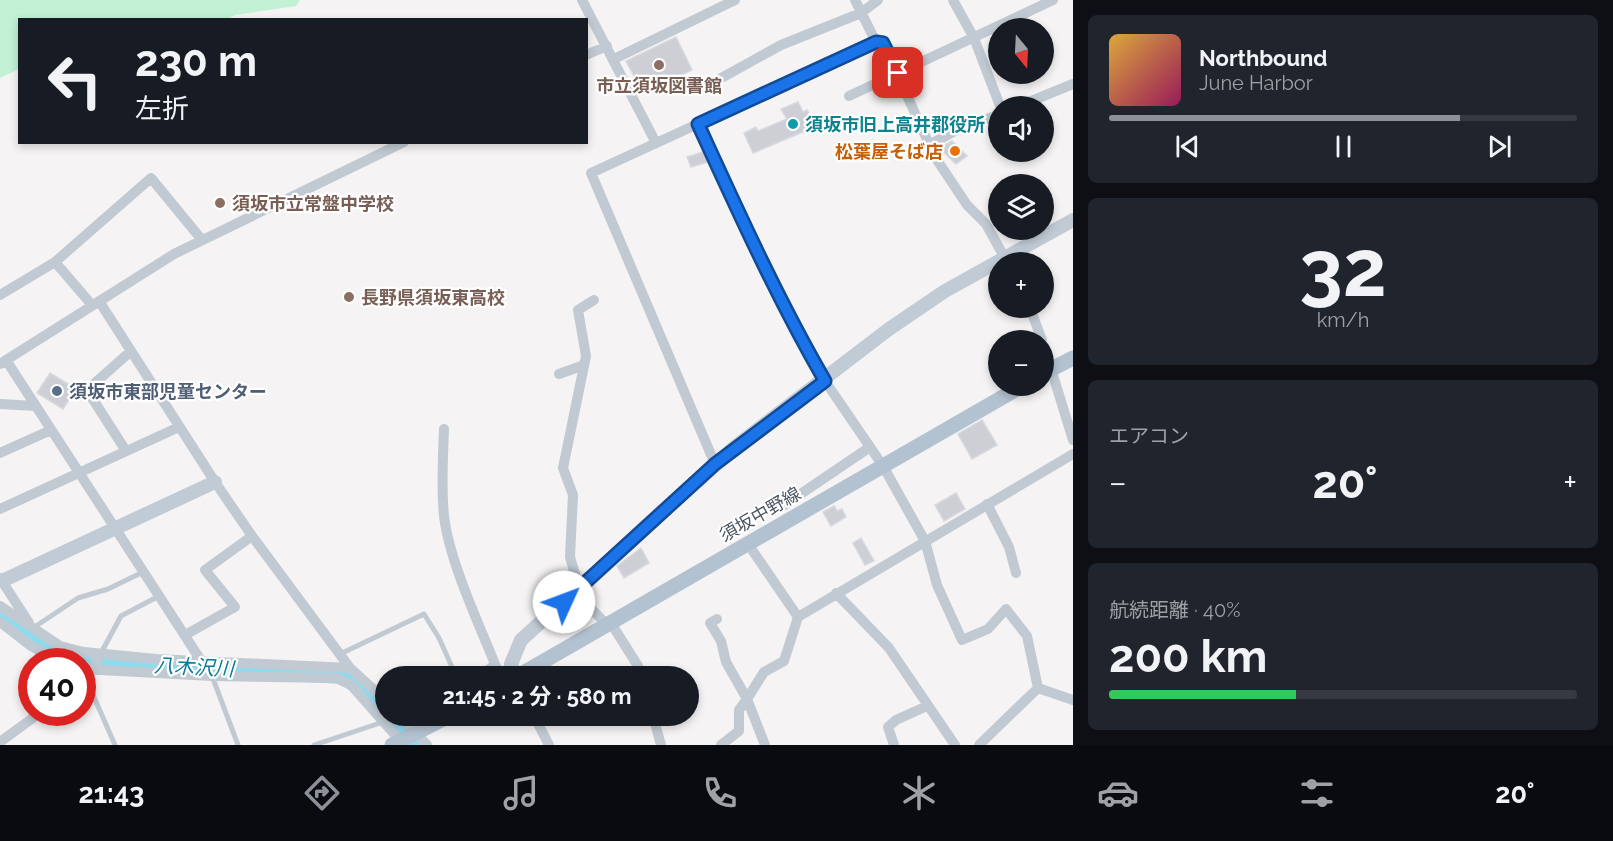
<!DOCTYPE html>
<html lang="ja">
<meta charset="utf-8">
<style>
body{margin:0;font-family:Raleway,"Noto Sans JP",sans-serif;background:#20242c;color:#f1f3f6;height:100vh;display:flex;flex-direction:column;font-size:22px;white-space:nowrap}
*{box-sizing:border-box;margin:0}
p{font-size:20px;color:#9ea1a6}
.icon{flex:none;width:33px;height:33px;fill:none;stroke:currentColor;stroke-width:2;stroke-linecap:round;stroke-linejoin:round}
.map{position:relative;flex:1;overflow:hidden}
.sheet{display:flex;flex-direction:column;gap:15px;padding:15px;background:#0d0f14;width:540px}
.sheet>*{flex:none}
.hud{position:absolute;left:18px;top:18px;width:570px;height:126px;border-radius:0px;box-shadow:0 3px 9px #0003;background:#171b24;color:#f1f3f6;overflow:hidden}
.needle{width:39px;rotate:162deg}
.fabs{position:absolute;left:988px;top:18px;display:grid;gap:12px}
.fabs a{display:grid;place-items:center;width:66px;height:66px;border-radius:50%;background:#171b24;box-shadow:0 3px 9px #0003;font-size:30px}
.speed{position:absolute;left:18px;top:648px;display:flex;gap:12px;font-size:30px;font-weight:700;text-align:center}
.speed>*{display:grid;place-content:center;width:78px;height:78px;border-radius:50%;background:#171b24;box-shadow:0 3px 9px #0003;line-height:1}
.speed .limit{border:9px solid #d22;background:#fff;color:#111}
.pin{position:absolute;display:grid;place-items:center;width:51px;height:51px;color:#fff;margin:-26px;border-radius:12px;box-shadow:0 3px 9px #0006}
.me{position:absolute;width:66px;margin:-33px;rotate:47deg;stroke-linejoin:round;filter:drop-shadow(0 0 4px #0008)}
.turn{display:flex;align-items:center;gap:21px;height:126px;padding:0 18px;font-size:27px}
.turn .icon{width:78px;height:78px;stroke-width:2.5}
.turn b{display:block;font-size:42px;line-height:51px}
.big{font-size:45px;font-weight:700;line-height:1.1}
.sheet .tile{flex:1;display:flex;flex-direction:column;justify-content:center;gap:9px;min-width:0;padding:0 21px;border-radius:9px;background:#20242c}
.sheet .dial{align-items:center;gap:0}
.dial b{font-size:78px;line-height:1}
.song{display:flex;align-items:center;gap:18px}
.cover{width:72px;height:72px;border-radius:9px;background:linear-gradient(135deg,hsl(40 70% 55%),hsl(330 70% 35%))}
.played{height:6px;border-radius:3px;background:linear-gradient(90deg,#8c9099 75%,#363941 75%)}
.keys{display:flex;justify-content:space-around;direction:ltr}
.heat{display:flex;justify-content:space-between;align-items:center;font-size:33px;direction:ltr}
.charge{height:9px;border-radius:4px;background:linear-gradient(90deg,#34c759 40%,#363941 0)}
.trip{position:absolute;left:375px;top:666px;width:324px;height:60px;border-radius:30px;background:#171b24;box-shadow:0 3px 9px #0003;font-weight:700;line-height:60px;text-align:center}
.dock{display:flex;height:96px;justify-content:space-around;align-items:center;background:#090b0e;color:#9ea1a6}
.dock .icon{width:42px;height:42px}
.dock .active{color:#8c9099}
.dock b{font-size:27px;color:#f1f3f6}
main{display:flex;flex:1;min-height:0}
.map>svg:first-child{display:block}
.green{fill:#c3f1d5}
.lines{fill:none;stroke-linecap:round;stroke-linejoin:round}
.river{stroke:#90daee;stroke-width:18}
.building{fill:#cdcfd5;stroke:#d7d9de;stroke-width:1.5}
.lane{stroke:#c1cad2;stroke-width:5}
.street{stroke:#c1cad2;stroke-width:10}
.secondary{stroke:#c1cbd6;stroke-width:14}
.primary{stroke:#b3c2d1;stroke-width:15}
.route-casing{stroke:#114b97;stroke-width:15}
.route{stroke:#1a73e8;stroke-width:10}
.education-dot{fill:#8d6e63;stroke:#fff;stroke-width:2}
.culture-dot{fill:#0f9aa8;stroke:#fff;stroke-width:2}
.food-dot{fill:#e8710a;stroke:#fff;stroke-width:2}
.service-dot{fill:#5c6f8a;stroke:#fff;stroke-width:2}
.labels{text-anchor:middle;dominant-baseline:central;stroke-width:4.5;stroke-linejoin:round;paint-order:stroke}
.education-label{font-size:18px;font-weight:bold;fill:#785e54;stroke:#fff;text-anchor:start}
.culture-label{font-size:18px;font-weight:bold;fill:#0d838f;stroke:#fff;text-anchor:start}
.food-label{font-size:18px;font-weight:bold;fill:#c56008;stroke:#fff;text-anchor:end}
.service-label{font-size:18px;font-weight:bold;fill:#4e5e75;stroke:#fff;text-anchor:start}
.street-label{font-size:18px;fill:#4a5661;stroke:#fff}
.water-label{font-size:20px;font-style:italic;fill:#0c7c9b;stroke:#fff}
</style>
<main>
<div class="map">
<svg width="1073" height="745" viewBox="0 0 1073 745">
<rect width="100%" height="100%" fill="#f5f3f3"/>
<path class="green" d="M0,0H300L296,6L235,15L227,19L20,20L19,69L0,78Z"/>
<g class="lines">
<path class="river" d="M0,614L54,652L82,661L344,675L364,690L386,714
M387,716L413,745"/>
</g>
<path class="building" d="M676,37L692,70L643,93L626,61Z
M798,102L803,112L807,110L812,118L808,120L812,128L753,153L744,133L756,127L758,131L787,119L781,109Z
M952,141L967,156L956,164L939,148Z
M703,152L708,162L691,167L687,157Z
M50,373L76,389L63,409L37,393Z
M982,420L997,445L972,459L958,434Z
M956,493L965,509L944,521L935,505Z
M834,506L837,511L842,509L846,517L831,526L823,512Z
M861,538L874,561L865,565L853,543Z
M641,548L649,563L624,578L617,566Z"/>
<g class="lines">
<path class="lane" d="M33,628L78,598L108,589L143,572
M101,653L121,616L159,596
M340,654L424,614L439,638L456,676
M212,676L238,745
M87,681L115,745
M314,745L383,722"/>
<path class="street" d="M582,0L656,143
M855,0L876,42
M953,0L974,38L1000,106
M586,55L607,46
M614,59L735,0
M705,87L781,45L861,13L878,0
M849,96L1053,0
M1019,106L1073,84
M698,124L794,328L825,381L883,466L925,541L937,585L962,640L988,629L1006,609L1027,636L1038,688
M931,144L962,127L999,115
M55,262L92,305
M0,295L55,262L151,178L202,240
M99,301L215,482L252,536L350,668L386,701
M1030,308L1042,340
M1044,346L1073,440
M6,360L200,659
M0,364L174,254L404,142
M559,374L584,365
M0,404L36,406
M444,429C443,458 441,487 444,516C449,561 480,626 497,669
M126,451L87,390L131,351
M0,453L51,430
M715,464L591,173L876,42L883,43L935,157L967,205L986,224L1007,262
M987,504L1009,547L1016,573
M783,506L870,447
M0,509L179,427
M748,544L798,617
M0,578L29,623
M579,588L570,557L573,495L563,468L586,356L578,310L594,300
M575,592L607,625
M836,593L889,648L955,745
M0,606L60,646L84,652L156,659L350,668
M717,619L710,623L721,641L726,662L747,699L739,710V731L721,745
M0,622L31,646L61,662
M611,623L638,666L640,676
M185,635L235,607L205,570L252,536
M82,669L212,676L336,678L351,685L404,745
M479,676L492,667L513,676
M82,684L87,681L100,654
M400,716L427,745
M534,716L549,745
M653,716L661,745
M409,725L423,716
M0,742L41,712
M765,745L747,699L764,672L784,661L798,617L1073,454
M894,745L888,727L896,720L927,706
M979,745L1038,688L1073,700"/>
<path class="secondary" d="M2,581L215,482
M515,676L511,664L521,640L736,446L889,329L945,291L1073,220"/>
<path class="primary" d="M1044,373L1073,358
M518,676L1022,386
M392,745L449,716"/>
</g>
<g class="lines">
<defs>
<path id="route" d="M564,602L715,464L825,381C777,298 738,211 698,124L876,42L883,43L898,73"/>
</defs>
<use href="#route" class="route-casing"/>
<use href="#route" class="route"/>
</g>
<g class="education-dot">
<circle cx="659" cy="65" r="6"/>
<circle cx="220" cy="203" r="6"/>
<circle cx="349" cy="297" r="6"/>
</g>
<circle class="culture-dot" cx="793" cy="124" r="6"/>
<circle class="food-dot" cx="955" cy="151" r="6"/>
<circle class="service-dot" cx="57" cy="391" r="6"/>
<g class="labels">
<g class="education-label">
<text x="659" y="85" text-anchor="middle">市立須坂図書館</text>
<text x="232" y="203">須坂市立常盤中学校</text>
<text x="361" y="297">長野県須坂東高校</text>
</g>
<g class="culture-label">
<text x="805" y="124">須坂市旧上高井郡役所</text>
</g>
<g class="food-label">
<text x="943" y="151">松葉屋そば店</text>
</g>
<g class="service-label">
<text x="69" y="391">須坂市東部児童センター</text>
</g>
<g class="street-label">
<text transform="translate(760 514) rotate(-30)">須坂中野線</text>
</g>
<g class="water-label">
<text transform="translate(194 667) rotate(3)">八木沢川</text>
</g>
</g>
</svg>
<div class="fabs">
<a><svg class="needle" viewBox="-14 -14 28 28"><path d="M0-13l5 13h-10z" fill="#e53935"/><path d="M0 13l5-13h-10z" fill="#9ea1a6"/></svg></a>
<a><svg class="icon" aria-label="sound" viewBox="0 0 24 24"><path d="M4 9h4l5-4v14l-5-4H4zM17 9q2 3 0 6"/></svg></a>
<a><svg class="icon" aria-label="layers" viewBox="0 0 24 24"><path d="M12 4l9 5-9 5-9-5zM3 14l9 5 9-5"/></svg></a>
<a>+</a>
<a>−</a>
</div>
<div class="speed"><div class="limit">40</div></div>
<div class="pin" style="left:898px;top:73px;background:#d93025"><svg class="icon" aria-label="arrive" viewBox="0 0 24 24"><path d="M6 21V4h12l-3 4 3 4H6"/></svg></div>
<svg class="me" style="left:564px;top:602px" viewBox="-20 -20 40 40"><circle r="19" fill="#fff"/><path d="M0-13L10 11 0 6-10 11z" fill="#1a73e8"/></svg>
<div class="trip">21:45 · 2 分 · 580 m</div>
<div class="hud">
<div class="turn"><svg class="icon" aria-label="left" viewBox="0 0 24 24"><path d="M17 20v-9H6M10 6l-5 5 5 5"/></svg><div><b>230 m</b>左折</div></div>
</div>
</div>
<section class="sheet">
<div class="tile">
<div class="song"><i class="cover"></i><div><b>Northbound</b><p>June Harbor</p></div></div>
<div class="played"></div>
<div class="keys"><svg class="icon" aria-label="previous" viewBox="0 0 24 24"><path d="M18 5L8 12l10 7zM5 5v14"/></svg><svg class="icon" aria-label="pause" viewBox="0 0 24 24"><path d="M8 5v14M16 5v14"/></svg><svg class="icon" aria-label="next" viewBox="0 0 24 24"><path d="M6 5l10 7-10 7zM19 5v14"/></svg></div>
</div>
<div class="tile dial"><b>32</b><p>km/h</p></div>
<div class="tile"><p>エアコン</p>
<div class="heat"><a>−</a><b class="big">20°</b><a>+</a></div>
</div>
<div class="tile"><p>航続距離 · 40%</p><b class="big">200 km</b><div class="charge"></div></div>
</section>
</main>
<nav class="dock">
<b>21:43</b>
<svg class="icon active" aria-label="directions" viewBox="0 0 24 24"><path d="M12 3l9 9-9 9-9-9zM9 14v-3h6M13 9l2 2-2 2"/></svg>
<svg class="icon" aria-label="music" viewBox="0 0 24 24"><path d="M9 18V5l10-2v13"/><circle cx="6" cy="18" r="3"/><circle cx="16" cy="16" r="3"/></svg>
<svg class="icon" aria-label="phone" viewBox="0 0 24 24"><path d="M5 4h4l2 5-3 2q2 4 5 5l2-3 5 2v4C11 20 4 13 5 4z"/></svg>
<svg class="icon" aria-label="climate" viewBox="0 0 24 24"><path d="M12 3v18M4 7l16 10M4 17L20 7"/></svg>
<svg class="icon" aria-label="car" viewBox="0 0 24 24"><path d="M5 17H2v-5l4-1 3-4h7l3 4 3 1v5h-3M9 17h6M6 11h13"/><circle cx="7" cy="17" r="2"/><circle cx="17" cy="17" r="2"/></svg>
<svg class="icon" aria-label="filters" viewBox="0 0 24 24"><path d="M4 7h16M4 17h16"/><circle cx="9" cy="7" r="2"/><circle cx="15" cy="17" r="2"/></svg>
<b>20°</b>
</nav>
